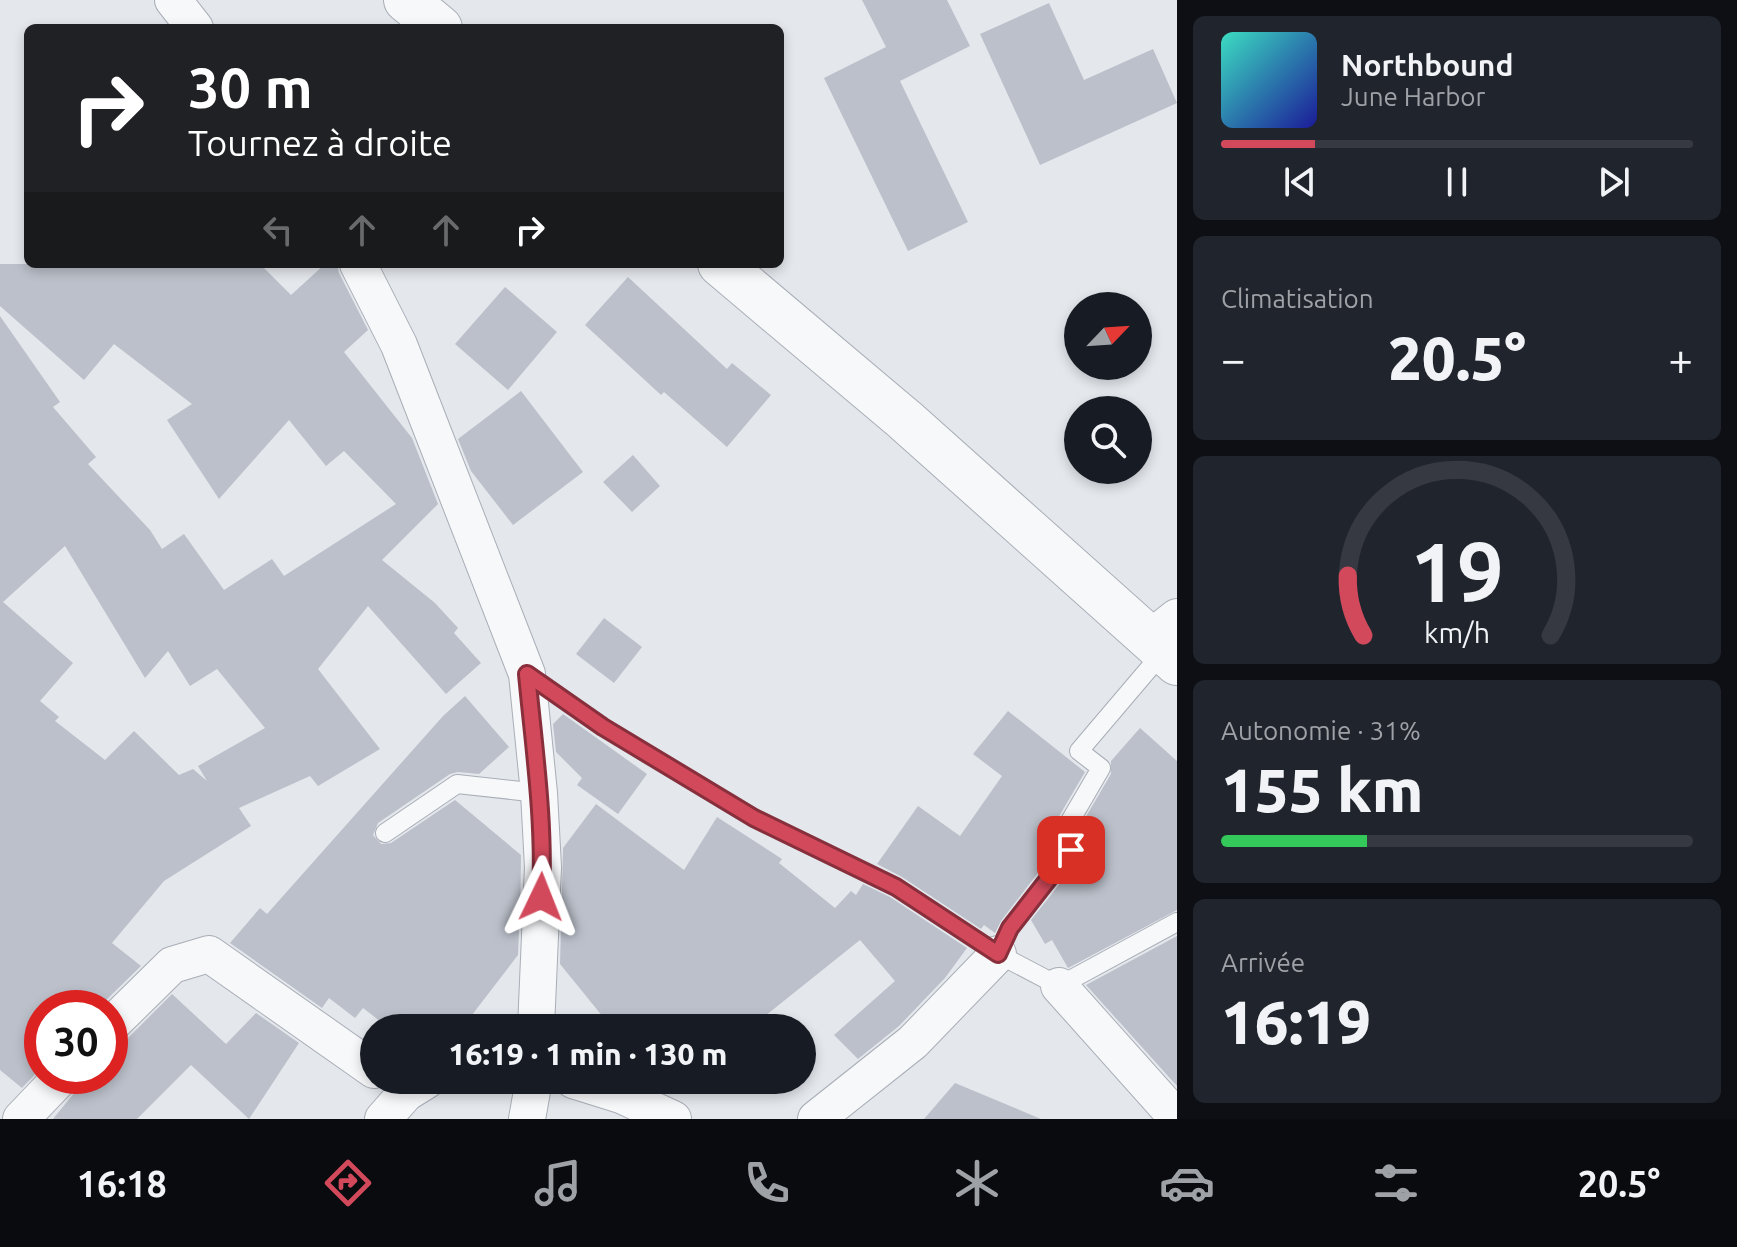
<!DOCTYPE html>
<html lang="fr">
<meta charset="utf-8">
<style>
body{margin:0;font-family:Ubuntu,sans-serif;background:#20242c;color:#f1f3f6;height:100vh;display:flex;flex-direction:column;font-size:30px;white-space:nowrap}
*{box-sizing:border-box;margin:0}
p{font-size:26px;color:#9ea1a6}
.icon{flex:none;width:44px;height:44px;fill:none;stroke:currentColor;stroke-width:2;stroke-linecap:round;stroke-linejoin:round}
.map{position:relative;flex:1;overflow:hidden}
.details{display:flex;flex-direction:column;gap:16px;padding:16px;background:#0d0f14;width:560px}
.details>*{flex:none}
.guide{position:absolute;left:24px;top:24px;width:760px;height:244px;border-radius:12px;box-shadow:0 4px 12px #0003;background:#202124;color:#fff;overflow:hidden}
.needle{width:52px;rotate:65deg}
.tools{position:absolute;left:1064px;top:292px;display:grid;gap:16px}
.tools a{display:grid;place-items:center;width:88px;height:88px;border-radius:50%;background:#171b24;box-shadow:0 4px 12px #0003;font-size:40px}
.speed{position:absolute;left:24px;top:990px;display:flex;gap:16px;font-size:40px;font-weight:700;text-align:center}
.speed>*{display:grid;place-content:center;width:104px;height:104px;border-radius:50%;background:#171b24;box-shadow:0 4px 12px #0003;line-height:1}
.speed .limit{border:12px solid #d22;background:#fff;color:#111}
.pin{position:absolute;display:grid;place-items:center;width:68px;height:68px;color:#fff;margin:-34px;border-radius:16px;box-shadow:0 4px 12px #0006}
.me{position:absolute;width:88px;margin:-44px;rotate:2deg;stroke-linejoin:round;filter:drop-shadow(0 0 6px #0008)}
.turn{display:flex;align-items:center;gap:28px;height:168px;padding:0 32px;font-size:36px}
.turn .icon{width:104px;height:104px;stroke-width:2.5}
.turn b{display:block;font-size:56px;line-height:68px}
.lanes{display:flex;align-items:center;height:76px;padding:0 32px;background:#0003;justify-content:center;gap:40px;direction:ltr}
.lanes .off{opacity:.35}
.big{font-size:60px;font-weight:800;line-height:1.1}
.details .widget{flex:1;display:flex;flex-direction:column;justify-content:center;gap:12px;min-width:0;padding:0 28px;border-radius:12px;background:#20242c}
.details .dial{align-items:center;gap:0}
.dial svg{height:208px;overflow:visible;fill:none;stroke:#363941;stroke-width:7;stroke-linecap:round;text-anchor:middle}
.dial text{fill:#f1f3f6;stroke:none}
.song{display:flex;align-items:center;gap:24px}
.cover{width:96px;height:96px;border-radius:12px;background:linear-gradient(135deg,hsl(170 70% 55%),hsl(240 70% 35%))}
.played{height:8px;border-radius:4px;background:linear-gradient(90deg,#d1495b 20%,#363941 20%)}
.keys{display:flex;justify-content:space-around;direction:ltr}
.heat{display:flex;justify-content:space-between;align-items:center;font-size:44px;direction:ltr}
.charge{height:12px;border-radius:6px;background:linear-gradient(90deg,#34c759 31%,#363941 0)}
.trip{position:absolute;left:360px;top:1014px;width:456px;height:80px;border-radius:40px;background:#171b24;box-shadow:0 4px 12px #0003;font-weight:800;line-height:80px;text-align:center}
.dock{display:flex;height:128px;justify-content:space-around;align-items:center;background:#090b0e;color:#9ea1a6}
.dock .icon{width:56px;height:56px}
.dock .selected{color:#d1495b}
.dock b{font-size:36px;color:#f1f3f6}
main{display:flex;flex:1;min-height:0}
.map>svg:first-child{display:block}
.building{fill:#bbc0ca;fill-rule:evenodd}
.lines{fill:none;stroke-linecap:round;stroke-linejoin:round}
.service-casing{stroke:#a9aeb7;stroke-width:20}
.minor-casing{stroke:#a9aeb7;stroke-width:38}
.tertiary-casing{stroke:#a9aeb7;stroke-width:46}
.service{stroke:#f7f8fa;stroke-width:18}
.minor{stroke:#f7f8fa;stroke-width:36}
.tertiary{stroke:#f7f8fa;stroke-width:44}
.route-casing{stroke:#882f3b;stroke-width:20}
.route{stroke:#d1495b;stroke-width:14}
</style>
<main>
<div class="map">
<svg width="1177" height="1119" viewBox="0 0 1177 1119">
<rect width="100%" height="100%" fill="#e4e7ec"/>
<path class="building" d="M862,0H947L970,46L900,81L968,222L908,251L824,78L886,47Z
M1049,3L1084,80L1153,49L1177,103L1040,165L980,34Z
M0,264H260L291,295L325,264H337L339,273L368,330L344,352L412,438L438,504L382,560L435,603L458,628L454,633L481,663L446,694L368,606L318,669L380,749L318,786L310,776L239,808L251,826L164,881L112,943L141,966L98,1008H42V1067L22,1088L0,1070V316L60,402L53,407L96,457L88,464L150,530L162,549L184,534L224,590L272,559L284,576L396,504L344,451L326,466L289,420L219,499L167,420L192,404L114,344L84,380L0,306ZM65,546L145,678L168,651L190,686L217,669L265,728L198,766L207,781L193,769L179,775L134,731L105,760L55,721L59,717L40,701L73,663L3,602Z
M628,277L727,369L732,363L771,395L727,447L664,392L661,395L585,325Z
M505,287L557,332L508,390L455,344Z
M521,391L583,472L513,525L471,471L458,439Z
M633,455L660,486L632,512L603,482Z
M604,618L642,647L614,683L576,654Z
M465,696L509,747L479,774L458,772L450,774L378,823L373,835L381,844L391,843L455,800L521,855L520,924L517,926L519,931L518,955L462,1028H389L363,1008L355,1018L329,998L322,1008L230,943L260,908L267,914L443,716Z
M1008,711L1085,772L1048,835V844L1054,852L1001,921L995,933L984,925L981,929L902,877L877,864L918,806L960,836L1002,776L973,754Z
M563,714L647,774L618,814L577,785L582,778L556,752L553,724Z
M1140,728L1177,761V910L1068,968L1052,940L1045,944L1031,920L1081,857L1082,846L1074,837L1111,774V761Z
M596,804L684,870L717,817L782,859L779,863L835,908L851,891L856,895L863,884L890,897L967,948L945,978L899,1026L858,1059L834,1035L895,981L860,940L750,1028H612L560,964L563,848Z
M1177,936V1086L1086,985Z
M172,994L226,1044L256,1013L299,1043L249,1119L191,1065L137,1119H53L88,1076H110V1048L125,1041Z
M955,1083L1041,1119H924Z"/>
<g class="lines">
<defs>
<path id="service" d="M527,674L603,727L754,818L896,887L998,954L1059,986L1177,922
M385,833L457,784L539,793
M998,954L1010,928L1071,850L1059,840L1101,768L1079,751L1164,651"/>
<path id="minor" d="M173,0L195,28
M358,264L399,345L527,674L539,793L543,867L536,1028
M1149,639L1177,617
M1059,986L1177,1118
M110,1026L172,965L209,954L374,1070
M573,1080L621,1095L673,1119
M21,1119L62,1076
M383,1119L406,1093L427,1080
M527,1119L534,1080
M816,1119L913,1042L998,954"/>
<path id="tertiary" d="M406,0L440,28
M720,264L905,420L1177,663"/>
</defs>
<use href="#service" class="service-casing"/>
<use href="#minor" class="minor-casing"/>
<use href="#tertiary" class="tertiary-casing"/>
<use href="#service" class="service"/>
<use href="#minor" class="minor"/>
<use href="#tertiary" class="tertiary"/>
</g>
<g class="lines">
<defs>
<path id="route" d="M541,897C545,822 534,748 527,674L603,727L754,818L896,887L998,954L1010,928L1071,850"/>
</defs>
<use href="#route" class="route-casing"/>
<use href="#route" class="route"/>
</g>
</svg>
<div class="tools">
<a><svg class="needle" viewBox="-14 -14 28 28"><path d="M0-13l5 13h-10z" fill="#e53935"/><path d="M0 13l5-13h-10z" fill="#9ea1a6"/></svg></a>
<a><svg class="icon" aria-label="search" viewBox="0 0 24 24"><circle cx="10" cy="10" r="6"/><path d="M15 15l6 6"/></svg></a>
</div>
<div class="speed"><div class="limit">30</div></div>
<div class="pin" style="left:1071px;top:850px;background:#d93025"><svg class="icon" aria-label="arrive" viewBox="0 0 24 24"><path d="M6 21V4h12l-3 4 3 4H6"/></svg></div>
<svg class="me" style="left:541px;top:897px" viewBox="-20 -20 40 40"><path d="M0-17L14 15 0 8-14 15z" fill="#d1495b" stroke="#fff" stroke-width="4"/></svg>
<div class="trip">16:19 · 1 min · 130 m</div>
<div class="guide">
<div class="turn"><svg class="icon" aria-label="right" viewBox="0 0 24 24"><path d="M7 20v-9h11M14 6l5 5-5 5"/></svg><div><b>30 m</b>Tournez à droite</div></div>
<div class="lanes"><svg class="icon off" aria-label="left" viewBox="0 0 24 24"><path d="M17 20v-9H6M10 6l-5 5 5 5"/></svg><svg class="icon off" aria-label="ahead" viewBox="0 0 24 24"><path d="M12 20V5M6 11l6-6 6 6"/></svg><svg class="icon off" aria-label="ahead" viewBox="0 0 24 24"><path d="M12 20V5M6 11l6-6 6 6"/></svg><svg class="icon" aria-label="right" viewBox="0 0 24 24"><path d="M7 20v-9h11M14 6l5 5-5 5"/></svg></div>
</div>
</div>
<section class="details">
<div class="widget">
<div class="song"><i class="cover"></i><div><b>Northbound</b><p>June Harbor</p></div></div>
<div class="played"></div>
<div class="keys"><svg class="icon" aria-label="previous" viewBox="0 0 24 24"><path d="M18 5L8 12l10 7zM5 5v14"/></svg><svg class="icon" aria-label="pause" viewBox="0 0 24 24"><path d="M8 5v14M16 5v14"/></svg><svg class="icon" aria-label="next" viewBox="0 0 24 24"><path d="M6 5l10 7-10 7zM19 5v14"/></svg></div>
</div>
<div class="widget"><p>Climatisation</p>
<div class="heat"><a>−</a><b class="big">20.5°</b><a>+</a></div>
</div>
<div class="widget dial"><svg viewBox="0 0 100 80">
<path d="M14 69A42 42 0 1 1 86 69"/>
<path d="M14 69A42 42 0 0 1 8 46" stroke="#d1495b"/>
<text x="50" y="56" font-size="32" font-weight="700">19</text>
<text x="50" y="72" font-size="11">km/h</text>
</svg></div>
<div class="widget"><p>Autonomie · 31%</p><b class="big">155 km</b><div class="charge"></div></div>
<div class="widget"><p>Arrivée</p><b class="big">16:19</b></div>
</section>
</main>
<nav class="dock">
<b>16:18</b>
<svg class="icon selected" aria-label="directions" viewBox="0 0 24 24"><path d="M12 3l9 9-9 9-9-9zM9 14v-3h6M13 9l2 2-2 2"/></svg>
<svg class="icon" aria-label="music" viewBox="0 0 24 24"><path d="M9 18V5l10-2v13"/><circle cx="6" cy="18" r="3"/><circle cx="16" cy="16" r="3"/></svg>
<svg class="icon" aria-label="phone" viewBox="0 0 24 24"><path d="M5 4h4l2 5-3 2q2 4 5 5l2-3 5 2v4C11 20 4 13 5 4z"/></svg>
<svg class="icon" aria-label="climate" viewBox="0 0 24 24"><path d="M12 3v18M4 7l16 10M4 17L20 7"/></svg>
<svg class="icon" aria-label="car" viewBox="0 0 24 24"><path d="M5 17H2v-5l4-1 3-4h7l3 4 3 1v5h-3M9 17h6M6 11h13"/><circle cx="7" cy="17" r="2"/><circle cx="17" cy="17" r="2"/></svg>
<svg class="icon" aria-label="filters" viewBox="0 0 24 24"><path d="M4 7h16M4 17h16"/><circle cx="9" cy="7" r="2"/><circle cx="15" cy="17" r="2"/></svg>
<b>20.5°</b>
</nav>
